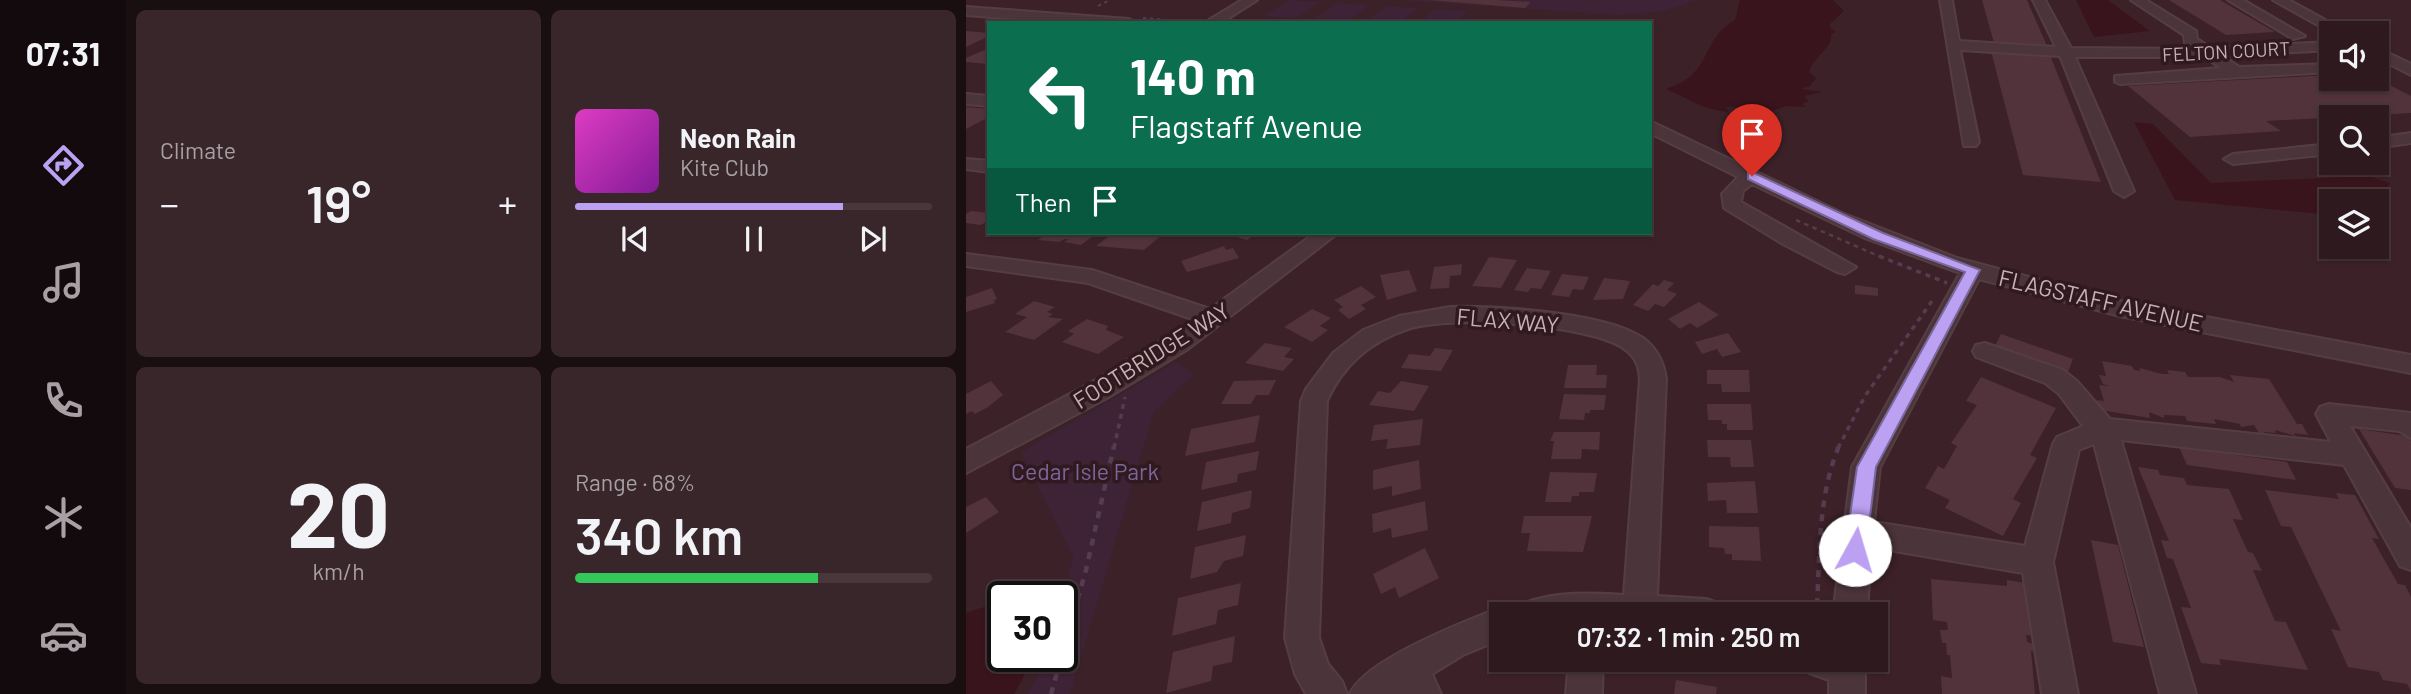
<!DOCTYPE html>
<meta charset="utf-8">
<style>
body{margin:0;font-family:Barlow,sans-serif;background:#39262b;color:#f1f3f6;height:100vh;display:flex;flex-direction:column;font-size:26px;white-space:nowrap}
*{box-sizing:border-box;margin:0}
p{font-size:23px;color:#a7a0a4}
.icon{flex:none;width:38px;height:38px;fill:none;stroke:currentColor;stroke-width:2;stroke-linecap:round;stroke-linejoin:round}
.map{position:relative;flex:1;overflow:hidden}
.sheet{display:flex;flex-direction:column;gap:10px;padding:10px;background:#190e10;width:840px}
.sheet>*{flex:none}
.guide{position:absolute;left:21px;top:21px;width:665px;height:214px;border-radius:0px;box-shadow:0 2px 5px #0004,0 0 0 2px #48383c;background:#0b6e4f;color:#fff;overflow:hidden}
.buttons{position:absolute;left:1353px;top:21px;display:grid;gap:14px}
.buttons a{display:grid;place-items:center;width:70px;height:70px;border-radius:0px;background:#2d191e;box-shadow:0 2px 5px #0004,0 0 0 2px #48383c;font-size:35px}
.speed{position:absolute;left:21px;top:581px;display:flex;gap:14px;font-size:35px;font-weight:700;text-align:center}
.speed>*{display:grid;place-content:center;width:91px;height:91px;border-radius:50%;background:#2d191e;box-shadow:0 2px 5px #0004,0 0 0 2px #48383c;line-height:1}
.speed .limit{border:4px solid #111;border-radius:10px;background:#fff;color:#111}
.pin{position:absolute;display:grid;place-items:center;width:60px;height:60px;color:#fff;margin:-72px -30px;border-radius:50% 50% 50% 0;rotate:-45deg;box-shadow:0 0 7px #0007}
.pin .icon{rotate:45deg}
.me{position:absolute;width:77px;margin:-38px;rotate:6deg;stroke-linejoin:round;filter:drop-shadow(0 0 5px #0008)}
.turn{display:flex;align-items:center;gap:24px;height:147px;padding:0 28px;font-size:32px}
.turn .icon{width:91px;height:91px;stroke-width:2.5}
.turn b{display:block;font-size:49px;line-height:60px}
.then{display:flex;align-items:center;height:66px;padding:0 28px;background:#0003;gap:14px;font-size:26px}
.big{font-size:52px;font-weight:600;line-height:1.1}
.sheet .card{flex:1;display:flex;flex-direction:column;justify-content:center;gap:10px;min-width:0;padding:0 24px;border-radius:10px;background:#39262b}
.sheet .dial{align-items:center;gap:0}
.dial b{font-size:91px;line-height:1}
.song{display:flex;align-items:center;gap:21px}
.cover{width:84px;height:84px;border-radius:10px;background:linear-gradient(135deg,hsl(310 70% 55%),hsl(290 70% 35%))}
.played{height:7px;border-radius:4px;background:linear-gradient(90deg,#bca0f2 75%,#48383c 75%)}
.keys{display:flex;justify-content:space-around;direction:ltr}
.heat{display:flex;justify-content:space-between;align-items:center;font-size:38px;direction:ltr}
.charge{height:10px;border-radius:5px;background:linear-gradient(90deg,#34c759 68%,#48383c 0)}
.sheet .tiles{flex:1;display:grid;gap:10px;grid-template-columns:repeat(2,1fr)}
.trip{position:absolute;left:523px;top:602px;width:399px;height:70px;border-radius:0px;background:#2d191e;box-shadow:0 2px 5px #0004,0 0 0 2px #48383c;font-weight:600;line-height:70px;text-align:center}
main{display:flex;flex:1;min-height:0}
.dock{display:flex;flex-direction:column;width:126px;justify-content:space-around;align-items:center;background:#120a0c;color:#a7a0a4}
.dock .icon{width:49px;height:49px}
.dock .selected{color:#bca0f2}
.dock b{font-size:32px;color:#f1f3f6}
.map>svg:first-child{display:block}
.green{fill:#3d2335}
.water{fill:#3a141d}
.building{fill:#52333b}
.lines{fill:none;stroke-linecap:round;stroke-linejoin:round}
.minor-casing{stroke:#553e43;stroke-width:4}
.path-far3{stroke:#553c4f;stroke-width:2;stroke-dasharray:3.5 3.5;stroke-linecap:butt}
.path-far2{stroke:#553c4f;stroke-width:2.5;stroke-dasharray:4.5 4.5;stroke-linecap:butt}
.path-far1{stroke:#553c4f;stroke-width:3.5;stroke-dasharray:5 5;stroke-linecap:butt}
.path{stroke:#553c4f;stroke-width:4.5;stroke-dasharray:7 7;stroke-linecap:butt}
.minor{fill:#4c353a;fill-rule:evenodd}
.route{fill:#bca0f2;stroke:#7a689d;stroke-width:2}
.labels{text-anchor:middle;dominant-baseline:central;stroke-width:7;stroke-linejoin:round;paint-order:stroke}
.far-street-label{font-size:19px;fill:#c8b0b5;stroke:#311a1f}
.street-label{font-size:23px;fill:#c8b0b5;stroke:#311a1f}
.park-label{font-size:23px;fill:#7b669a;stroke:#311a1f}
</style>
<main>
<nav class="dock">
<b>07:31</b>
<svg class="icon selected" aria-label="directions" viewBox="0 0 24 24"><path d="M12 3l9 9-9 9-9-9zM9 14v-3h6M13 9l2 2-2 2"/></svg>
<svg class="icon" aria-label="music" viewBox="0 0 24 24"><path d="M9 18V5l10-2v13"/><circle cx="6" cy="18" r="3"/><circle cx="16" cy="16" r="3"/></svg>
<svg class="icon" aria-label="phone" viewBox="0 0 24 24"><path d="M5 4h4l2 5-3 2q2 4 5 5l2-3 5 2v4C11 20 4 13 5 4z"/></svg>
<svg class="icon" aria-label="climate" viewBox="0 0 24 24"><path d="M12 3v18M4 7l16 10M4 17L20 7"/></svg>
<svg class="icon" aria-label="car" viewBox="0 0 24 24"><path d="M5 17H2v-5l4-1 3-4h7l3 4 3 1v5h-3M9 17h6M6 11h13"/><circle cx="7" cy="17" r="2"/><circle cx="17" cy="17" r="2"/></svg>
</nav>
<section class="sheet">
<div class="tiles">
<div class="card"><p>Climate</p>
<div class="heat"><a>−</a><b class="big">19°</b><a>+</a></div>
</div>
<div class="card">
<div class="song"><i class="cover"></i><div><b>Neon Rain</b><p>Kite Club</p></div></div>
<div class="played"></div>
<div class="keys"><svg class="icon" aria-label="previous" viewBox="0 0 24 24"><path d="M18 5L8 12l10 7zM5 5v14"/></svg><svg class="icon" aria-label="pause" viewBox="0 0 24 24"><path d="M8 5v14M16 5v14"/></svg><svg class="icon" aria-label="next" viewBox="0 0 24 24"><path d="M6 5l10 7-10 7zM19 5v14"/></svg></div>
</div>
<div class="card dial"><b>20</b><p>km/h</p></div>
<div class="card"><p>Range · 68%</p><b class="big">340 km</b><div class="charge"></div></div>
</div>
</section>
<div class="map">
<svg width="1445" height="694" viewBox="0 0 1445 694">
<rect width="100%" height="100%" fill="#3c2128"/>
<path class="green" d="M323,0L355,2L330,18L297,16Z
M431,0H733L699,11L654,15Z
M371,3L403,5L380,22L347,20Z
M420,6L452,8L434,23H398Z
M469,9L502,11L489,23H453Z
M210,362L228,374L188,412L104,694H62L83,656H96V608L107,556L55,452Z"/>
<path class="water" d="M774,0H867L878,11L864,24V28L870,32L865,34C867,48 847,57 843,72L850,78L844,86L835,89L856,92L838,96L843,101L836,104L840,107L821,106L806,111L797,107H760L763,112C738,110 721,98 700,89C748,74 734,39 769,20Z
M1110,0H1142L1184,31L1128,37Z
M1168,122L1187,124L1245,183L1403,176L1424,183L1411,203L1365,201V215L1209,200Z
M37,601V656H69L48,694H0V613Z"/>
<path class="building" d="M462,0H530L565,2L559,8Z
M1016,0H1061L1081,46L1028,43Z
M1203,0H1254L1309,32L1260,35Z
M0,31L23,33V36L0,47Z
M23,48V64L0,62V58Z
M1025,51L1084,55L1135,182L1057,175Z
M1365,75V79L1410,78L1445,96V113L1300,121L1315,131L1224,137L1162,86Z
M0,107L23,109V117L0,129Z
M5,211L23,213V221L14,225L0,223V214Z
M81,233H131L115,245L98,242L103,239H99L93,242L72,240Z
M147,233H167L196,235L178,250L130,246Z
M258,233H292L281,240Z
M258,246L260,250L267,248L273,258L221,272L215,261Z
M523,257L551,260L535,288L506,286Z
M496,264L495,275L484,276L483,288L464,289L468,267Z
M561,268L585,271L575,289L565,288L562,292L548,290Z
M443,270L451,291L421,300L414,275Z
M596,274L623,277L617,290L607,289L603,297L585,295Z
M638,278L664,281L657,299L627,300Z
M698,280L708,283L701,290L711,294L698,307L689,304L682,311L667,305L687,284L692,286Z
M889,285L912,288V296L889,294Z
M395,286L410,297L395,305L400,309L383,319L372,310L377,307L368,300Z
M26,288L31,299L28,300L29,303L0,312V297Z
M68,301L89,307L81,312L87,314L82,317L97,319L68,340L39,332L61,317L49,314Z
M733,302L753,315L731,328L724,323L714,329L702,319Z
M346,309L365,318L354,326L362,330L346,342L318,327Z
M121,319L142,326L140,330L158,337L132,354L96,342L108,334L102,331Z
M762,333L775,352L756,357L751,349L736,354L729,342Z
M1035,334L1107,359L1102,372L1029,346Z
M299,343L326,348L318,357L328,359L317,371L279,363Z
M469,348L487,350L475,371L435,368L443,354L464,356Z
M1136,361L1166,366L1168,370L1174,371V368L1196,374H1203L1201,370L1219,372L1222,377H1254L1268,382L1264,375L1303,379L1331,424H1336L1342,435L1328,433L1330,436L1309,430L1310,433L1298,432L1299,434L1293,433L1288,425L1275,427L1274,424L1248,419L1250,424L1221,421L1219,416L1198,415V418L1183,412L1184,418L1134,410L1131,400L1138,401L1133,385L1144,386L1137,384L1133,375L1140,376Z
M602,365H631L630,375H641L640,388H598Z
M741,370H783L784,392H756L755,384H741Z
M1015,377L1090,408L1064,455L1071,458L1047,499L1055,503L1037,536L979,508L984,500L959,488L972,466L978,469L991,446L985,443L1011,405L1000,401Z
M310,380L303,395H290L285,404H255L268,381Z
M25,381L37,395L22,407L9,414L6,411L0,414V394Z
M435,381L463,386L448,411L403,405L412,391L424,393Z
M598,394L640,395L638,410H624V413H619L618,420L593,419Z
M741,404H785L787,430H761V424H756V420H742Z
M294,415L289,442L219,456L225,429Z
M457,419L454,445L420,449L422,439L405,441L408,425Z
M1393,429L1441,436L1445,441V490L1429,488Z
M588,432H634L633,450L616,449L615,459H585L588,441H584Z
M741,440H785L788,467H765L764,457H742Z
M1213,447L1321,462L1330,480L1221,465Z
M293,451L290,470L272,474L271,482L235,490L240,462Z
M453,460L455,489L426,496V486L407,490V470Z
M1172,467L1192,470L1194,475L1218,478L1221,485L1263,489L1277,520L1267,519L1282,552L1287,553L1296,571L1287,570L1309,621L1320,622L1342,670L1253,659L1255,665L1235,663L1215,607L1225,608L1207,559L1201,558L1195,540L1203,541Z
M584,472L631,473L628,492H613V496H606L605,502H579Z
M789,481L792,513H761L760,500L742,501L741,483Z
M286,490L284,508L266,513L265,523L231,531L236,502Z
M1299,490L1373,499L1370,493L1389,495L1413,539L1406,538L1432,584L1439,585L1445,597V691L1441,684L1417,680L1413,672L1382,667L1365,629L1375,631L1325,527L1315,526Z
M20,497L33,512L0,533V507Z
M459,501L462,530L426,538L425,528L407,533L406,514Z
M558,516H626L617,552L561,551L564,533H555Z
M743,526L793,527L795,561L766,560V554H759L758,548L743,547Z
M280,535L277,556L258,561L251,572L224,579L229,547Z
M1125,540L1152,545L1178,647L1147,642Z
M459,548L473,578L433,598L429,587L415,594L407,574Z
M965,579L1041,586V580L1059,583L1063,615L1069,616L1072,637L1060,635L1061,642L1070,645L1071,652L1065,651L1069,694H976L975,676L986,678L984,655H981L980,643H976L974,630H982L981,622L967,620Z
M275,583L272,605L252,610L250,624L206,636L212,598Z
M269,636L266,662L247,666L245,681L200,693L207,652Z
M710,680L751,687L750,694H708Z"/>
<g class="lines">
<defs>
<path id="minor" d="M276,0H291L255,23H238Z
M974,0H986L993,41L1090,47L1067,0H1079L1105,48L1228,49L1219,43L1218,35L1165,0H1180L1230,31L1231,39L1245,48L1365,42V50L1257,56L1273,67L1365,64V72L1154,84L1149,82V76L1255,68L1239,57H1109L1168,191L1158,197L1148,191L1094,56L994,50L1013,142L1010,146H998Z
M1262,0H1277L1339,36L1327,39Z
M1307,0H1323L1383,33H1366Z
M0,7L163,19L170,23H106L0,15Z
M1410,47L1445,64V75L1410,57Z
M0,94L23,96V106L0,104Z
M684,121L876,213L991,258L1154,301L1445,355V373L1154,316L1013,279L914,467L908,522L1059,546L1087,444L1091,437L1117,426L1093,394L1079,383L1010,357L1007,351L1010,345L1019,343L1097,370L1111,381L1144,419L1365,442L1350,414L1354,407L1363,404L1445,413V438L1433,431L1384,426L1445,528V570L1434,566L1378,465L1155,440L1230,694H1194L1128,444L1113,450L1087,562L1112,694H1076L1057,573L905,547L901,614H867L886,467L994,273L899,238L786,184L777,191L775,202L890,267L879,274L871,272L817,244L758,208L756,194L772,177L684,133Z
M1445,133V143L1410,148V138Z
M1365,144V154L1267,164L1258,159L1267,154Z
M0,159L23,161V172L0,169Z
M349,233H372L222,349L141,398L0,473V449L123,384L229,320L122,283L0,266V254L126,270L244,309Z
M484,307C532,306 630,312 672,335C688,343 698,361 700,379L691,596L740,599L752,603L757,614H554L559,603C590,591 626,593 658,595L674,379C673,365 669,356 657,348C622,324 483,315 442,329C405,341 377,365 361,401L353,638L362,664L376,681L381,694H340L329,674L319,638L335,401L340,389L367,353L397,330L433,316Z
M536,607L549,614H536V639L497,655L466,674L475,694H384C398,660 499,621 536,607Z
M603,660H637L636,694H600Z
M836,660H899V694H863V680L841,672Z"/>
</defs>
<use href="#minor" class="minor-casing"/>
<path class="path-far3" d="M132,6L144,0
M177,18L228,22
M1390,28L1400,33"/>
<path class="path-far2" d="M830,220L917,258"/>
<path class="path-far1" d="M913,256L981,283
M148,448L159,397
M872,448L899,396L966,301"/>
<path class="path" d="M851,605C854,552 852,496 873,446
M85,694L120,570L148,446"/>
<use href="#minor" class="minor"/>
</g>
<path class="route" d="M786,172L917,233L1014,270L910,467L900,550L897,556L889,559L882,556L879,550L891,467L999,272L907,239L782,179V173Z"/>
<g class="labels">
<g class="far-street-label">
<text transform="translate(1260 51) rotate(-3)">FELTON COURT</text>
</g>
<g class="street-label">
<text transform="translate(1135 300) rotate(13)">FLAGSTAFF AVENUE</text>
<text transform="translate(542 320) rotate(5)">FLAX WAY</text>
<text transform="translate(185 355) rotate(-32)">FOOTBRIDGE WAY</text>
</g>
<g class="park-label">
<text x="119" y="471">Cedar Isle Park</text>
</g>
</g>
</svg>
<div class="buttons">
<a><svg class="icon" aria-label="sound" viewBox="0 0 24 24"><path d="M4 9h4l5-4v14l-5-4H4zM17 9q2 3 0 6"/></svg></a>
<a><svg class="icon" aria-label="search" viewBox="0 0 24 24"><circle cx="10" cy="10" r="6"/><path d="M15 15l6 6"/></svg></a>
<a><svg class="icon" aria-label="layers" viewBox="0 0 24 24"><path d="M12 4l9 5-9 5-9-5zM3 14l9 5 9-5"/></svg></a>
</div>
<div class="speed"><div class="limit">30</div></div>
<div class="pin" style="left:786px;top:176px;background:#d93025"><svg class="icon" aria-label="arrive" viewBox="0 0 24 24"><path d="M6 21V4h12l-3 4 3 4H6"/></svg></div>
<svg class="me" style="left:889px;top:550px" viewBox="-20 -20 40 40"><circle r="19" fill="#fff"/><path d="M0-13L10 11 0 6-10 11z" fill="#bca0f2"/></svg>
<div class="trip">07:32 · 1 min · 250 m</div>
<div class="guide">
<div class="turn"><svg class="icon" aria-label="left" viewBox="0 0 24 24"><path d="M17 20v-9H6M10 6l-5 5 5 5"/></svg><div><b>140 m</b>Flagstaff Avenue</div></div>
<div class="then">Then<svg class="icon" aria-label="arrive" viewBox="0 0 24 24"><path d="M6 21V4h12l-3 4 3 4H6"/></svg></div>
</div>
</div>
</main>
